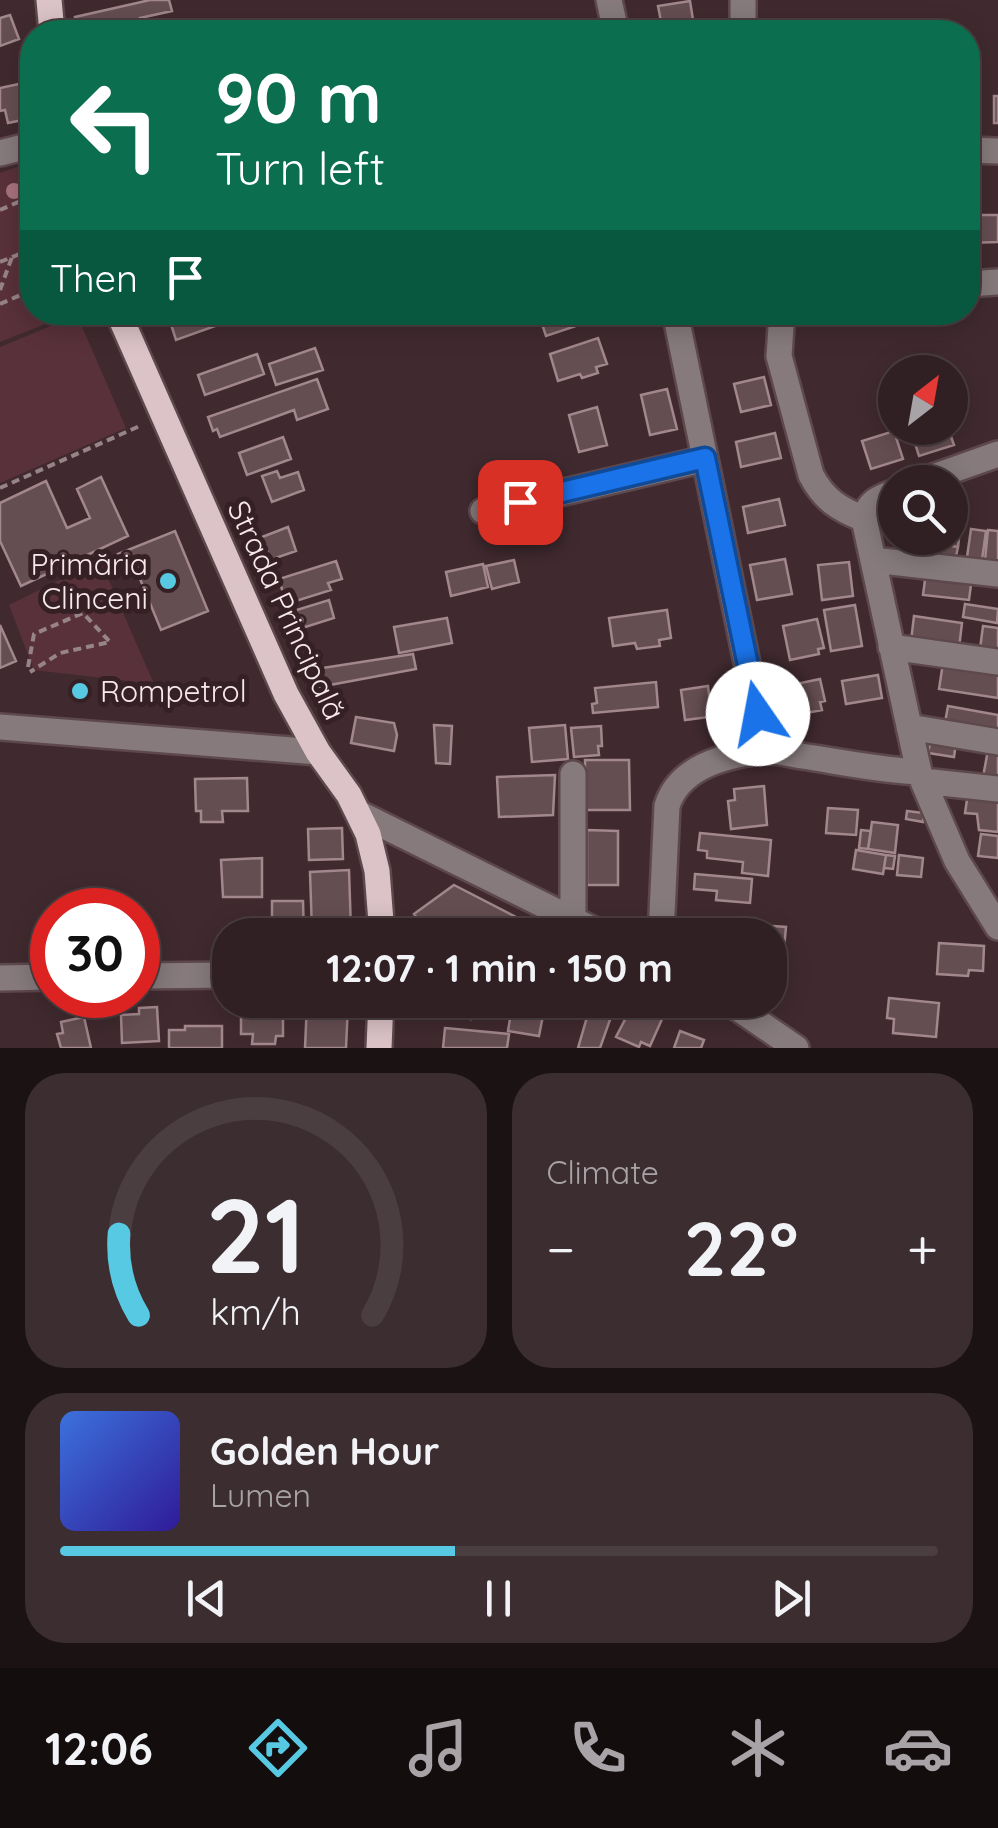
<!DOCTYPE html>
<meta charset="utf-8">
<style>
body{margin:0;font-family:Quicksand,sans-serif;background:#3c2d30;color:#f1f3f6;height:100vh;display:flex;flex-direction:column;font-size:38px;white-space:nowrap}
*{box-sizing:border-box;margin:0}
p{font-size:32px;color:#a8a3a6}
.icon{flex:none;width:55px;height:55px;fill:none;stroke:currentColor;stroke-width:2;stroke-linecap:round;stroke-linejoin:round}
.map{position:relative;height:1048px;overflow:hidden}
.details{display:flex;flex-direction:column;gap:25px;padding:25px;background:#1a1213;flex:1}
.details>*{flex:none}
.banner{position:absolute;left:20px;top:20px;width:960px;height:305px;border-radius:40px;box-shadow:0 5px 25px #0003,0 0 0 2px #4b3e41;background:#0b6e4f;color:#fff;overflow:hidden}
.needle{width:65px;rotate:31deg}
.controls{position:absolute;left:878px;top:355px;display:grid;gap:20px}
.controls a{display:grid;place-items:center;width:90px;height:90px;border-radius:50%;background:#302023;box-shadow:0 5px 25px #0003,0 0 0 2px #4b3e41;font-size:50px}
.speed{position:absolute;left:30px;top:888px;display:flex;gap:20px;font-size:50px;font-weight:700;text-align:center}
.speed>*{display:grid;place-content:center;width:130px;height:130px;border-radius:50%;background:#302023;box-shadow:0 5px 25px #0003,0 0 0 2px #4b3e41;line-height:1}
.speed .limit{border:15px solid #d22;background:#fff;color:#111}
.pin{position:absolute;display:grid;place-items:center;width:85px;height:85px;color:#fff;margin:-42px;border-radius:20px;box-shadow:0 5px 15px #0006}
.me{position:absolute;width:110px;margin:-55px;rotate:348deg;stroke-linejoin:round;filter:drop-shadow(0 0 8px #0008)}
.turn{display:flex;align-items:center;gap:35px;height:210px;padding:0 30px;font-size:45px}
.turn .icon{width:130px;height:130px;stroke-width:2.5}
.turn b{display:block;font-size:70px;line-height:85px}
.then{display:flex;align-items:center;height:95px;padding:0 30px;background:#0003;gap:20px;font-size:38px}
.big{font-size:75px;font-weight:800;line-height:1.1}
.details .tile{flex:1;display:flex;flex-direction:column;justify-content:center;gap:15px;min-width:0;padding:0 35px;border-radius:40px;background:#3c2d30}
.details .dial{align-items:center;gap:0}
.dial svg{height:260px;overflow:visible;fill:none;stroke:#4b3e41;stroke-width:7;stroke-linecap:round;text-anchor:middle}
.dial text{fill:#f1f3f6;stroke:none}
.song{display:flex;align-items:center;gap:30px}
.cover{width:120px;height:120px;border-radius:15px;background:linear-gradient(135deg,hsl(220 70% 55%),hsl(250 70% 35%))}
.played{height:10px;border-radius:5px;background:linear-gradient(90deg,#58c9e3 45%,#4b3e41 45%)}
.keys{display:flex;justify-content:space-around;direction:ltr}
.heat{display:flex;justify-content:space-between;align-items:center;font-size:55px;direction:ltr}
.details .tiles{flex:1;display:grid;gap:25px;grid-template-columns:1fr 1fr}
.tile:last-child{grid-column:span 2}
.trip{position:absolute;left:212px;top:918px;width:575px;height:100px;border-radius:40px;background:#302023;box-shadow:0 5px 25px #0003,0 0 0 2px #4b3e41;font-weight:800;line-height:100px;text-align:center}
.menu{display:flex;height:160px;justify-content:space-around;align-items:center;background:#130d0e;color:#a8a3a6}
.menu .icon{width:70px;height:70px}
.menu .selected{color:#58c9e3}
.menu b{font-size:45px;color:#f1f3f6}
.map>svg:first-child{display:block}
.green{fill:#59313a}
.building{fill:#654e52;stroke:#a2878c;stroke-width:2.5}
.lines{fill:none;stroke-linecap:round;stroke-linejoin:round}
.minor-casing{stroke:#5d484d;stroke-width:30}
.major-casing{stroke:#5d484d;stroke-width:30}
.path{stroke:#978488;stroke-width:4;stroke-dasharray:8 5;stroke-linecap:butt}
.minor{stroke:#867a7c;stroke-width:25}
.major{stroke:#dbc3c7;stroke-width:25}
.tree{fill:#a7727d}
.route-casing{stroke:#114b97;stroke-width:25}
.route{stroke:#1a73e8;stroke-width:18}
.poi-dot{fill:#58c9e3;stroke:#352125;stroke-width:4}
.labels{text-anchor:middle;dominant-baseline:central;stroke-width:10;stroke-linejoin:round;paint-order:stroke}
.poi-label{font-size:30px;fill:#f7e8eb;stroke:#352125;text-anchor:end}
.street-label{font-size:30px;fill:#f7e8eb;stroke:#352125}
</style>
<div class="map">
<svg width="998" height="1048" viewBox="0 0 998 1048">
<rect width="100%" height="100%" fill="#402a2f"/>
<path class="green" d="M20,166L32,197V312L73,313L0,342V173Z
M77,315L126,428L0,483V347Z
M100,560L154,684L34,670L9,605Z"/>
<path class="building" d="M150,0H169L172,11L140,18L141,22L79,32L75,17Z
M690,1L695,32H663L658,6Z
M10,15L19,39L0,46V18Z
M28,82L32,118L8,123L5,110L0,111V88Z
M994,96H998V123H994Z
M968,215H998V242L968,243Z
M175,312H231L216,318L218,325L176,340L168,315Z
M538,312H592L594,320L546,336Z
M598,338L607,364L596,367L598,373L582,378L580,374L558,381L550,354Z
M315,348L323,370L276,385L269,364Z
M257,354L264,374L205,395L198,375Z
M764,377L771,405L741,412L734,384Z
M317,379L328,409L297,420L294,410L220,437L217,429L213,431L208,417Z
M667,389L677,429L650,435L641,395Z
M597,407L607,445L579,452L569,415Z
M910,428H948L954,445L919,456Z
M894,431L903,459L871,469L862,441Z
M775,433L781,458L741,467L736,442Z
M283,437L291,459L247,475L239,453Z
M277,471L280,478L298,472L304,490L272,502L262,476Z
M101,477L128,536L21,586L0,541V503L46,481L67,528L90,518L77,489Z
M779,499L785,525L748,533L743,507Z
M288,527L296,551L270,560L262,537Z
M950,528L960,529L958,547L913,540L950,538Z
M971,529L986,531L982,560L967,557Z
M988,530L998,531V561L985,560Z
M175,531L208,611L161,630L138,574L128,578L118,554Z
M943,544L958,547L955,561L940,558Z
M785,559L792,594L757,600L750,565Z
M514,560L519,582L492,589L486,566Z
M336,561L342,579L328,583L331,590L296,601L295,597L285,600L279,579Z
M849,562L853,596L822,600L818,565Z
M483,564L488,587L451,596L446,572Z
M926,572L972,577L969,600L923,595Z
M329,600L334,618L296,630L290,612Z
M965,604L998,609L997,623L963,617Z
M855,605L862,646L831,651L824,610Z
M667,610L671,638L659,640L660,646L637,649L635,643L613,646L609,618Z
M914,616L962,623L959,648L911,641Z
M447,618L452,643L399,653L394,627Z
M817,619L824,648L818,649L819,654L790,660L783,626Z
M0,625L16,661L0,668Z
M983,626L998,628V652L980,649Z
M413,654L416,669L319,687L316,669Z
M943,663L998,672V698L939,689Z
M878,675L882,698L846,704L842,681Z
M820,679L825,701L820,702L822,710L791,716L782,687Z
M656,682L658,707L593,713L592,704L597,703L595,688Z
M708,686L711,712H708L709,717L685,720L681,690Z
M948,706L998,715V737L944,728Z
M356,717L394,723L397,735L394,751L351,743Z
M434,725L452,726L450,764L436,763Z
M565,725L568,759L532,762L529,728Z
M601,726L602,746H598L599,755L574,757L571,728Z
M931,739L956,743L954,757L928,753Z
M988,750L998,752V780L983,777Z
M585,760H629L630,810H585Z
M555,775L553,815L499,817L497,777Z
M247,778L248,811H222L223,822H201V811H196L195,779Z
M764,786L767,825L731,829L728,801L735,800L734,789Z
M968,793L998,796V832L979,830L977,814L965,813Z
M828,808L858,810L856,835L826,833Z
M907,811L924,813L923,822L906,819Z
M872,822L898,825L895,853L868,849Z
M342,828L343,859L309,860L308,829Z
M587,830L618,831V885H587Z
M861,830L871,831L868,849L859,848Z
M700,833L771,840L768,876L742,873L743,862L707,858V851L698,850Z
M981,834L998,836V858L978,856Z
M856,850L886,855L883,874L853,869Z
M886,855L895,856L893,869L884,868Z
M899,855L923,858L921,877L897,875Z
M262,858V897H223L221,860Z
M349,870L351,930L312,932L310,872Z
M695,874L752,879L750,903L716,900L717,891L694,889Z
M454,885L516,917L506,935H489L461,921L441,935H431L414,914Z
M272,901H303L304,935H276L275,925H272Z
M718,922L786,927L784,949L770,948V935H717Z
M939,943L984,946L983,971L969,970L968,976L937,974Z
M889,998L939,1003L936,1037L893,1033L894,1019L887,1018Z
M241,1000H283V1036H276L275,1044H252L253,1034H241Z
M439,1000H474L471,1019L441,1015Z
M513,1000L545,1005L539,1036L508,1031Z
M592,1000H617L600,1048H578Z
M635,1000H649L667,1008L650,1046L641,1042L639,1047L616,1037Z
M307,1003L348,1005L346,1048H305Z
M157,1007L159,1041L122,1043L121,1015L139,1014V1008Z
M84,1017L91,1048H61L57,1034L63,1033L61,1022Z
M185,1026H222V1048H169V1030H185Z
M445,1028L509,1034L507,1048H443Z
M680,1031L704,1040L701,1048H674Z"/>
<g class="lines">
<defs>
<path id="minor" d="M609,0L616,32
M743,32V0
M968,150L998,151
M0,153L32,145
M968,284L998,282
M675,312L765,751
M782,312L779,356L811,475C824,500 839,509 864,519
M919,482L998,454
M895,492C879,498 869,501 864,519L919,772L957,861L998,927
M483,511L705,459
M873,560L998,574
M891,647L998,662
M0,727L318,752
M909,727L998,742
M923,781L998,789
M360,814L604,935
M573,920V774
M661,935L667,806C679,767 725,755 763,751C775,750 789,754 802,756C841,762 879,770 919,772
M138,976L230,975
M0,978L52,977
M726,1000L796,1048"/>
<path id="major" d="M49,0L52,32
M118,312L286,694L318,752L349,795L368,834L377,871L382,935
M379,1048L381,1000"/>
</defs>
<use href="#minor" class="minor-casing"/>
<use href="#major" class="major-casing"/>
<path class="path" d="M0,210L32,196
M0,262L32,249
M0,290L12,257
M0,304L32,290
M0,488L142,425
M28,667L34,634L83,613L110,642L60,653L30,672"/>
<use href="#minor" class="minor"/>
<use href="#major" class="major"/>
</g>
<circle class="tree" cx="14" cy="191" r="8"/>
<g class="lines">
<defs>
<path id="route" d="M520,502L705,458L758,714"/>
</defs>
<use href="#route" class="route-casing"/>
<use href="#route" class="route"/>
</g>
<g class="poi-dot">
<circle cx="168" cy="581" r="10"/>
<circle cx="80" cy="691" r="10"/>
</g>
<g class="labels">
<g class="poi-label">
<text x="148" y="564">Primăria<tspan x="148" dy="34">Clinceni</tspan></text>
<text x="100" y="691" text-anchor="start">Rompetrol</text>
</g>
<g class="street-label">
<text transform="translate(287 610) rotate(65)">Strada Principală</text>
</g>
</g>
</svg>
<div class="controls">
<a><svg class="needle" viewBox="-14 -14 28 28"><path d="M0-13l5 13h-10z" fill="#e53935"/><path d="M0 13l5-13h-10z" fill="#a8a3a6"/></svg></a>
<a><svg class="icon" aria-label="search" viewBox="0 0 24 24"><circle cx="10" cy="10" r="6"/><path d="M15 15l6 6"/></svg></a>
</div>
<div class="speed"><div class="limit">30</div></div>
<div class="pin" style="left:520px;top:502px;background:#d93025"><svg class="icon" aria-label="arrive" viewBox="0 0 24 24"><path d="M6 21V4h12l-3 4 3 4H6"/></svg></div>
<svg class="me" style="left:758px;top:714px" viewBox="-20 -20 40 40"><circle r="19" fill="#fff"/><path d="M0-13L10 11 0 6-10 11z" fill="#1a73e8"/></svg>
<div class="trip">12:07 · 1 min · 150 m</div>
<div class="banner">
<div class="turn"><svg class="icon" aria-label="left" viewBox="0 0 24 24"><path d="M17 20v-9H6M10 6l-5 5 5 5"/></svg><div><b>90 m</b>Turn left</div></div>
<div class="then">Then<svg class="icon" aria-label="arrive" viewBox="0 0 24 24"><path d="M6 21V4h12l-3 4 3 4H6"/></svg></div>
</div>
</div>
<section class="details">
<div class="tiles">
<div class="tile dial"><svg viewBox="0 0 100 80">
<path d="M14 69A42 42 0 1 1 86 69"/>
<path d="M14 69A42 42 0 0 1 8 44" stroke="#58c9e3"/>
<text x="50" y="56" font-size="32" font-weight="700">21</text>
<text x="50" y="72" font-size="11">km/h</text>
</svg></div>
<div class="tile"><p>Climate</p>
<div class="heat"><a>−</a><b class="big">22°</b><a>+</a></div>
</div>
<div class="tile">
<div class="song"><i class="cover"></i><div><b>Golden Hour</b><p>Lumen</p></div></div>
<div class="played"></div>
<div class="keys"><svg class="icon" aria-label="previous" viewBox="0 0 24 24"><path d="M18 5L8 12l10 7zM5 5v14"/></svg><svg class="icon" aria-label="pause" viewBox="0 0 24 24"><path d="M8 5v14M16 5v14"/></svg><svg class="icon" aria-label="next" viewBox="0 0 24 24"><path d="M6 5l10 7-10 7zM19 5v14"/></svg></div>
</div>
</div>
</section>
<nav class="menu">
<b>12:06</b>
<svg class="icon selected" aria-label="directions" viewBox="0 0 24 24"><path d="M12 3l9 9-9 9-9-9zM9 14v-3h6M13 9l2 2-2 2"/></svg>
<svg class="icon" aria-label="music" viewBox="0 0 24 24"><path d="M9 18V5l10-2v13"/><circle cx="6" cy="18" r="3"/><circle cx="16" cy="16" r="3"/></svg>
<svg class="icon" aria-label="phone" viewBox="0 0 24 24"><path d="M5 4h4l2 5-3 2q2 4 5 5l2-3 5 2v4C11 20 4 13 5 4z"/></svg>
<svg class="icon" aria-label="climate" viewBox="0 0 24 24"><path d="M12 3v18M4 7l16 10M4 17L20 7"/></svg>
<svg class="icon" aria-label="car" viewBox="0 0 24 24"><path d="M5 17H2v-5l4-1 3-4h7l3 4 3 1v5h-3M9 17h6M6 11h13"/><circle cx="7" cy="17" r="2"/><circle cx="17" cy="17" r="2"/></svg>
</nav>
